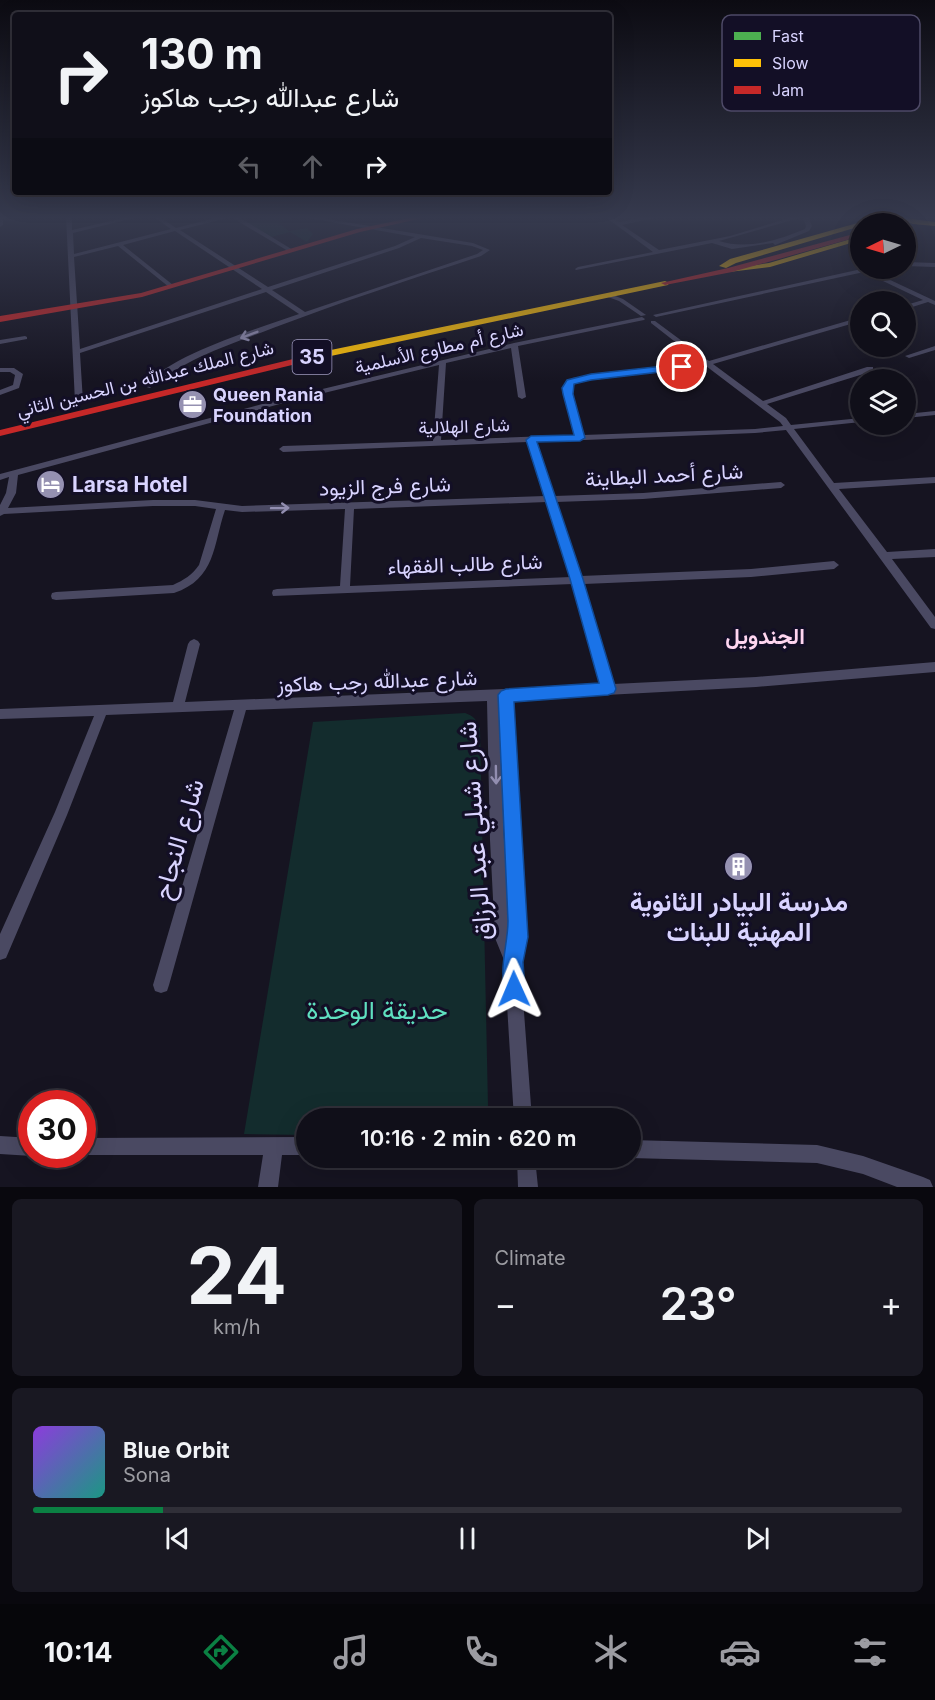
<!DOCTYPE html>
<meta charset="utf-8">
<style>
body{margin:0;font-family:Inter,Vazirmatn,sans-serif;background:#191822;color:#f1f3f6;height:100vh;display:flex;flex-direction:column;font-size:22px;white-space:nowrap}
*{box-sizing:border-box;margin:0}
p{font-size:20px;color:#9c9ca2}
.icon{flex:none;width:33px;height:33px;fill:none;stroke:currentColor;stroke-width:2;stroke-linecap:round;stroke-linejoin:round}
.map{position:relative;height:1187px;overflow:hidden}
.drawer{display:flex;flex-direction:column;gap:12px;padding:12px;background:#09080e;flex:1}
.drawer>*{flex:none}
.banner{position:absolute;left:12px;top:12px;width:600px;height:183px;border-radius:6px;box-shadow:0 6px 24px #0002,0 0 0 2px #302f38;background:#100f19;color:#f1f3f6;overflow:hidden}
.needle{width:39px;rotate:265deg}
.controls{position:absolute;left:850px;top:213px;display:grid;gap:12px}
.controls a{display:grid;place-items:center;width:66px;height:66px;border-radius:50%;background:#100f19;box-shadow:0 6px 24px #0002,0 0 0 2px #302f38;font-size:30px}
.speed{position:absolute;left:18px;top:1090px;display:flex;gap:12px;font-size:30px;font-weight:700;text-align:center}
.speed>*{display:grid;place-content:center;width:78px;height:78px;border-radius:50%;background:#100f19;box-shadow:0 6px 24px #0002,0 0 0 2px #302f38;line-height:1}
.speed .limit{border:9px solid #d22;background:#fff;color:#111}
.pin{position:absolute;display:grid;place-items:center;width:51px;height:51px;color:#fff;margin:-26px;border:3px solid #fff;border-radius:50%;box-shadow:0 2px 6px #0007}
.me{position:absolute;width:66px;margin:-33px;rotate:359deg;stroke-linejoin:round;filter:drop-shadow(0 0 4px #0008)}
.turn{display:flex;align-items:center;gap:21px;height:126px;padding:0 30px;font-size:27px}
.turn .icon{width:78px;height:78px;stroke-width:2.5}
.turn b{display:block;font-size:42px;line-height:51px}
.lanes{display:flex;align-items:center;height:57px;padding:0 30px;background:#0003;justify-content:center;gap:30px;direction:ltr}
.lanes .off{opacity:.35}
.big{font-size:45px;font-weight:600;line-height:1.1}
.drawer .widget{flex:1;display:flex;flex-direction:column;justify-content:center;gap:9px;min-width:0;padding:0 21px;border-radius:9px;background:#191822}
.drawer .dial{align-items:center;gap:0}
.dial b{font-size:78px;line-height:1}
.song{display:flex;align-items:center;gap:18px}
.cover{width:72px;height:72px;border-radius:9px;background:linear-gradient(135deg,hsl(270 70% 55%),hsl(170 70% 35%))}
.played{height:6px;border-radius:3px;background:linear-gradient(90deg,#0b8043 15%,#302f38 15%)}
.keys{display:flex;justify-content:space-around;direction:ltr}
.heat{display:flex;justify-content:space-between;align-items:center;font-size:33px;direction:ltr}
.drawer .tiles{flex:1;display:grid;gap:12px;grid-template-columns:1fr 1fr}
.widget:last-child{grid-column:span 2}
.trip{position:absolute;left:296px;top:1108px;width:345px;height:60px;border-radius:30px;background:#100f19;box-shadow:0 6px 24px #0002,0 0 0 2px #302f38;font-weight:600;line-height:60px;text-align:center}
.dock{display:flex;height:96px;justify-content:space-around;align-items:center;background:#06060a;color:#9c9ca2}
.dock .icon{width:42px;height:42px}
.dock .selected{color:#0b8043}
.dock b{font-size:27px;color:#f1f3f6}
.map>svg:first-child{display:block}
.green{fill:#132c2d}
.lines{fill:none;stroke-linecap:round;stroke-linejoin:round}
.street{fill:#4a4962;fill-rule:evenodd}
.fast{fill:#4caf50;fill-rule:evenodd}
.slow{fill:#ffc107;fill-rule:evenodd}
.jam{fill:#c62828;fill-rule:evenodd}
.fast-bridge{stroke:#4caf50;stroke-width:8}
.oneway{stroke:#928eb0}
.route{fill:#1a73e8;stroke:#114b97;stroke-width:1.5}
.labels{text-anchor:middle;dominant-baseline:central;stroke-width:6;stroke-linejoin:round;paint-order:stroke}
.far-street-label{font-size:18px;fill:#d9d4ff;stroke:#130f26}
.far-poi-label{font-size:18px;font-weight:bold;fill:#d9d4ff;stroke:#130f26;text-anchor:start}
.shield{fill:#130f26;stroke:#9e99be;stroke-width:1.5}
.shield-label{font-size:20px;font-weight:bold;fill:#d9d4ff}
.street-label{font-size:21px;fill:#d9d4ff;stroke:#130f26}
.poi-label{font-size:21px;font-weight:bold;fill:#d9d4ff;stroke:#130f26;text-anchor:start}
.neighbourhood-label{font-size:22px;font-weight:bold;fill:#ffd6f0;stroke:#130f26}
.near-street-label{font-size:26px;fill:#d9d4ff;stroke:#130f26}
.near-poi-label{font-size:26px;font-weight:bold;fill:#d9d4ff;stroke:#130f26}
.near-park-label{font-size:26px;fill:#5fe0c0;stroke:#130f26}
.key{fill:#130f26;stroke:#4e4a67;stroke-width:1.5}
.key-label{font-size:16px;fill:#d9d4ff}
</style>
<div class="map">
<svg width="935" height="1187" viewBox="0 0 935 1187">
<rect width="100%" height="100%" fill="#161421"/>
<path class="green" d="M269,216L294,218L278,223L289,231L307,228L313,234L307,242L290,232L271,237L246,223Z
M465,713C474,716 477,720 480,729L488,1106L477,1119H306V1135L244,1134L313,722Z"/>
<g class="lines">
<path class="street" d="M0,216L3,218V225L0,227Z
M66,216H72V230L132,216H142L73,233L74,254L171,229L152,216H158L176,228L223,216H237L293,250L288,251L231,217L180,230L268,287L395,246L415,237L297,216H309L473,243L490,250L481,256C411,279 342,302 273,328C229,345 186,358 150,388L143,386C177,352 254,330 299,314L266,292L80,353L83,402L79,404L75,402ZM175,231L262,289L80,349L74,257L118,246L169,287H173V285L123,245ZM421,238L472,246L483,250L477,254L305,312L272,290L399,248Z
M604,216H610L619,222L652,216H663L622,225L659,250L730,236L796,216H808L812,226L809,231L775,245L773,243L732,249L712,243L576,270L575,269L578,267L653,252ZM803,217L806,226L805,229C779,240 747,250 719,241Z
M906,262L935,263V267L906,266Z
M866,268H880L871,271L935,301V305L928,302L906,309V305L923,300L864,272L656,317L653,315Z
M610,294L623,299L646,315L641,316L619,301L608,297L607,296Z
M642,317L645,319L644,320L518,346L526,397L522,399L518,397L511,348L446,363L441,440L575,435L563,389L572,378L701,362L651,323V321H655L709,361L861,317V321L713,364L763,401L867,367H873V371L767,404L786,418L791,425L861,418V422L794,429L834,483L935,477V483L839,489L887,552L935,549V557L892,559L935,617V629L931,628L786,430L755,433L536,442L554,496L643,493L781,482L785,485L781,488L643,499L556,502L581,576L751,569L834,561L839,565L834,569L751,577L584,584L613,684L756,677L935,662V672L756,687L512,700L526,937L521,972L532,1119H514L505,972L506,965L495,938L490,840L487,701L246,710L169,985L167,991L161,993L155,991L153,985L234,710L106,715L67,815L6,958L0,960V934L55,812L94,716L0,719V709L173,702L188,644L190,641L194,639L198,641L200,644L185,702L601,685L573,584L273,596L272,593L273,590L277,589L340,586L345,509L242,512L225,510C213,545 216,579 174,593L56,600L52,599L51,596L52,593L56,592L173,585C184,580 192,575 199,565L216,509L195,506H153L4,514L0,516V505L6,493L9,477L0,480V474L285,398L514,343ZM439,365L433,441L283,446L279,449L283,452L528,442L545,496L242,506L195,500H153L8,508L16,493L18,475L287,402ZM706,366L780,422L783,426L755,429L583,435L571,389L577,382ZM547,502L571,577L350,586L354,509ZM499,700H500L510,922L504,840Z
M25,336L27,337V339L0,344V340Z
M935,346V350L909,358L905,356Z
M0,368H14L23,374L19,388L0,395V390L13,385L15,375L10,372H0Z
M935,411V415L906,418V414Z
M0,1136L32,1138V1155H35L32,1156L0,1154Z
M306,1137V1155H282L278,1187H258L263,1155H79H82V1138Z
M630,1140L817,1145L863,1156L923,1177L930,1180L933,1187H897L863,1174L817,1163L630,1158Z
M517,1158H535L538,1187H518Z"/>
<path class="fast" d="M878,216H887L871,224H861Z"/>
<path class="slow" d="M891,216L935,222V226L913,224Z
M861,222L864,224H861V226L736,263L726,268L719,266L730,259Z
M861,236V240L770,267L729,272L725,270L769,263Z
M665,281L669,283L668,285L326,357L321,354L326,351Z"/>
<path class="jam" d="M419,216H432L360,232L142,297L0,322V316L141,293L357,229Z
M861,232V236L732,272L665,285L661,283L728,268Z
M326,351L329,352V356L0,436V430Z"/>
<path class="fast-bridge" d="M879,224L904,216"/>
</g>
<defs><path id="oneway-shaft" d="M-6 0H5M1.5-3L5.5 0L1.5 3" fill="none" stroke-width="1.6" stroke-linecap="round" stroke-linejoin="round" transform="scale(1.5)"/></defs>
<g class="oneway">
<use href="#oneway-shaft" transform="translate(249 335) rotate(159)"/>
<use href="#oneway-shaft" transform="translate(280 508) rotate(-1)"/>
<use href="#oneway-shaft" transform="translate(496 775) rotate(89)"/>
</g>
<linearGradient id="sky" x2="0" y2="1"><stop stop-color="#0c0b12"/><stop offset="0.57" stop-color="#363a4e"/><stop offset="1" stop-color="#363a4e" stop-opacity="0"/></linearGradient>
<rect width="935" height="382" fill="url(#sky)"/>
<path class="route" d="M682,364L686,365V369L591,380L574,384L573,394L585,438L580,441L537,442L583,579L616,689L614,693L608,695L514,702L528,937L523,962L525,989L522,996L514,999L507,996C497,972 508,946 508,921L498,695L501,691L506,689L599,683L570,579L526,440L531,436L574,435L563,394L562,388L567,380L591,374Z"/>
<defs>
<symbol id="office-disc" viewBox="-11 -11 22 22"><circle r="9.5" fill="#9591b1" stroke="#130f26"/><path d="M-6-3h4V-5.5h4V-3h4V5H-6ZM-1-4.5V-3h2v-1.5ZM-6 0V1H6V0Z" fill="#fff"/></symbol>
<symbol id="hotel-disc" viewBox="-11 -11 22 22"><circle r="9.5" fill="#9591b1" stroke="#130f26"/><path d="M-6-4.5h1.5V1H6V5H4.5V3h-9V5H-6ZM-4 0a1.8 1.8 0 1 1 3.6 0ZM.5 0V-2.5h3Q6-2.5 6 0Z" fill="#fff"/></symbol>
<symbol id="building-disc" viewBox="-11 -11 22 22"><circle r="9.5" fill="#9591b1" stroke="#130f26"/><path d="M-4-6H4V6H1V3H-1V6H-4ZM-2.5-4.3h1.7v1.8h-1.7ZM.8-4.3h1.7v1.8H.8ZM-2.5-1h1.7V.8h-1.7ZM.8-1h1.7V.8H.8Z" fill="#fff"/></symbol>
</defs>
<g fill-rule="evenodd">
<use href="#office-disc" x="176" y="388" width="33" height="33"/>
<use href="#hotel-disc" x="34" y="468" width="33" height="33"/>
<use href="#building-disc" x="722" y="850" width="33" height="33"/>
</g>
<g class="labels">
<g class="far-street-label">
<text transform="translate(439 348) rotate(-13)">شارع أم مطاوع الأسلمية</text>
<text transform="translate(145 379) rotate(-14)">شارع الملك عبدالله بن الحسين الثاني</text>
<text transform="translate(464 426) rotate(-2)">شارع الهلالية</text>
</g>
<g class="far-poi-label">
<text x="213" y="394">Queen Rania<tspan x="213" dy="21">Foundation</tspan></text>
</g>
<rect class="shield" x="292.5" y="340" width="39" height="34" rx="4.5"/>
<g class="shield-label">
<text x="312" y="357">35</text>
</g>
<g class="street-label">
<text transform="translate(664 475) rotate(-3)">شارع أحمد البطاينة</text>
<text transform="translate(385 486) rotate(-2)">شارع فرج الزيود</text>
<text transform="translate(465 564) rotate(-2)">شارع طالب الفقهاء</text>
<text transform="translate(377 681) rotate(-2)">شارع عبدالله رجب هاكوز</text>
</g>
<g class="poi-label">
<text x="72" y="484">Larsa Hotel</text>
</g>
<g class="neighbourhood-label">
<text x="765" y="636">الجندويل</text>
</g>
<g class="near-street-label">
<text transform="translate(474 831) rotate(-94)">شارع شبلي عبد الرزاق</text>
<text transform="translate(178 839) rotate(-74)">شارع النجاح</text>
</g>
<g class="near-poi-label">
<text x="739" y="901">مدرسة البيادر الثانوية<tspan x="739" dy="30">المهنية للبنات</tspan></text>
</g>
<g class="near-park-label">
<text x="377" y="1009">حديقة الوحدة</text>
</g>
</g>
<rect x="722" y="15" width="198" height="96" rx="9" class="key"/>
<rect x="734" y="32" width="27" height="8" fill="#4caf50"/>
<rect x="734" y="59" width="27" height="8" fill="#ffc107"/>
<rect x="734" y="86" width="27" height="8" fill="#c62828"/>
<g class="key-label">
<text x="772" y="42">Fast</text>
<text x="772" y="69">Slow</text>
<text x="772" y="96">Jam</text>
</g>
</svg>
<div class="controls">
<a><svg class="needle" viewBox="-14 -14 28 28"><path d="M0-13l5 13h-10z" fill="#e53935"/><path d="M0 13l5-13h-10z" fill="#9c9ca2"/></svg></a>
<a><svg class="icon" aria-label="search" viewBox="0 0 24 24"><circle cx="10" cy="10" r="6"/><path d="M15 15l6 6"/></svg></a>
<a><svg class="icon" aria-label="layers" viewBox="0 0 24 24"><path d="M12 4l9 5-9 5-9-5zM3 14l9 5 9-5"/></svg></a>
</div>
<div class="speed"><div class="limit">30</div></div>
<div class="pin" style="left:682px;top:367px;background:#d93025"><svg class="icon" aria-label="arrive" viewBox="0 0 24 24"><path d="M6 21V4h12l-3 4 3 4H6"/></svg></div>
<svg class="me" style="left:514px;top:989px" viewBox="-20 -20 40 40"><path d="M0-17L14 15 0 8-14 15z" fill="#1a73e8" stroke="#fff" stroke-width="4"/></svg>
<div class="trip">10:16 · 2 min · 620 m</div>
<div class="banner">
<div class="turn"><svg class="icon" aria-label="right" viewBox="0 0 24 24"><path d="M7 20v-9h11M14 6l5 5-5 5"/></svg><div><b>130 m</b>شارع عبدالله رجب هاكوز</div></div>
<div class="lanes"><svg class="icon off" aria-label="left" viewBox="0 0 24 24"><path d="M17 20v-9H6M10 6l-5 5 5 5"/></svg><svg class="icon off" aria-label="ahead" viewBox="0 0 24 24"><path d="M12 20V5M6 11l6-6 6 6"/></svg><svg class="icon" aria-label="right" viewBox="0 0 24 24"><path d="M7 20v-9h11M14 6l5 5-5 5"/></svg></div>
</div>
</div>
<section class="drawer">
<div class="tiles">
<div class="widget dial"><b>24</b><p>km/h</p></div>
<div class="widget"><p>Climate</p>
<div class="heat"><a>−</a><b class="big">23°</b><a>+</a></div>
</div>
<div class="widget">
<div class="song"><i class="cover"></i><div><b>Blue Orbit</b><p>Sona</p></div></div>
<div class="played"></div>
<div class="keys"><svg class="icon" aria-label="previous" viewBox="0 0 24 24"><path d="M18 5L8 12l10 7zM5 5v14"/></svg><svg class="icon" aria-label="pause" viewBox="0 0 24 24"><path d="M8 5v14M16 5v14"/></svg><svg class="icon" aria-label="next" viewBox="0 0 24 24"><path d="M6 5l10 7-10 7zM19 5v14"/></svg></div>
</div>
</div>
</section>
<nav class="dock">
<b>10:14</b>
<svg class="icon selected" aria-label="directions" viewBox="0 0 24 24"><path d="M12 3l9 9-9 9-9-9zM9 14v-3h6M13 9l2 2-2 2"/></svg>
<svg class="icon" aria-label="music" viewBox="0 0 24 24"><path d="M9 18V5l10-2v13"/><circle cx="6" cy="18" r="3"/><circle cx="16" cy="16" r="3"/></svg>
<svg class="icon" aria-label="phone" viewBox="0 0 24 24"><path d="M5 4h4l2 5-3 2q2 4 5 5l2-3 5 2v4C11 20 4 13 5 4z"/></svg>
<svg class="icon" aria-label="climate" viewBox="0 0 24 24"><path d="M12 3v18M4 7l16 10M4 17L20 7"/></svg>
<svg class="icon" aria-label="car" viewBox="0 0 24 24"><path d="M5 17H2v-5l4-1 3-4h7l3 4 3 1v5h-3M9 17h6M6 11h13"/><circle cx="7" cy="17" r="2"/><circle cx="17" cy="17" r="2"/></svg>
<svg class="icon" aria-label="filters" viewBox="0 0 24 24"><path d="M4 7h16M4 17h16"/><circle cx="9" cy="7" r="2"/><circle cx="15" cy="17" r="2"/></svg>
</nav>
